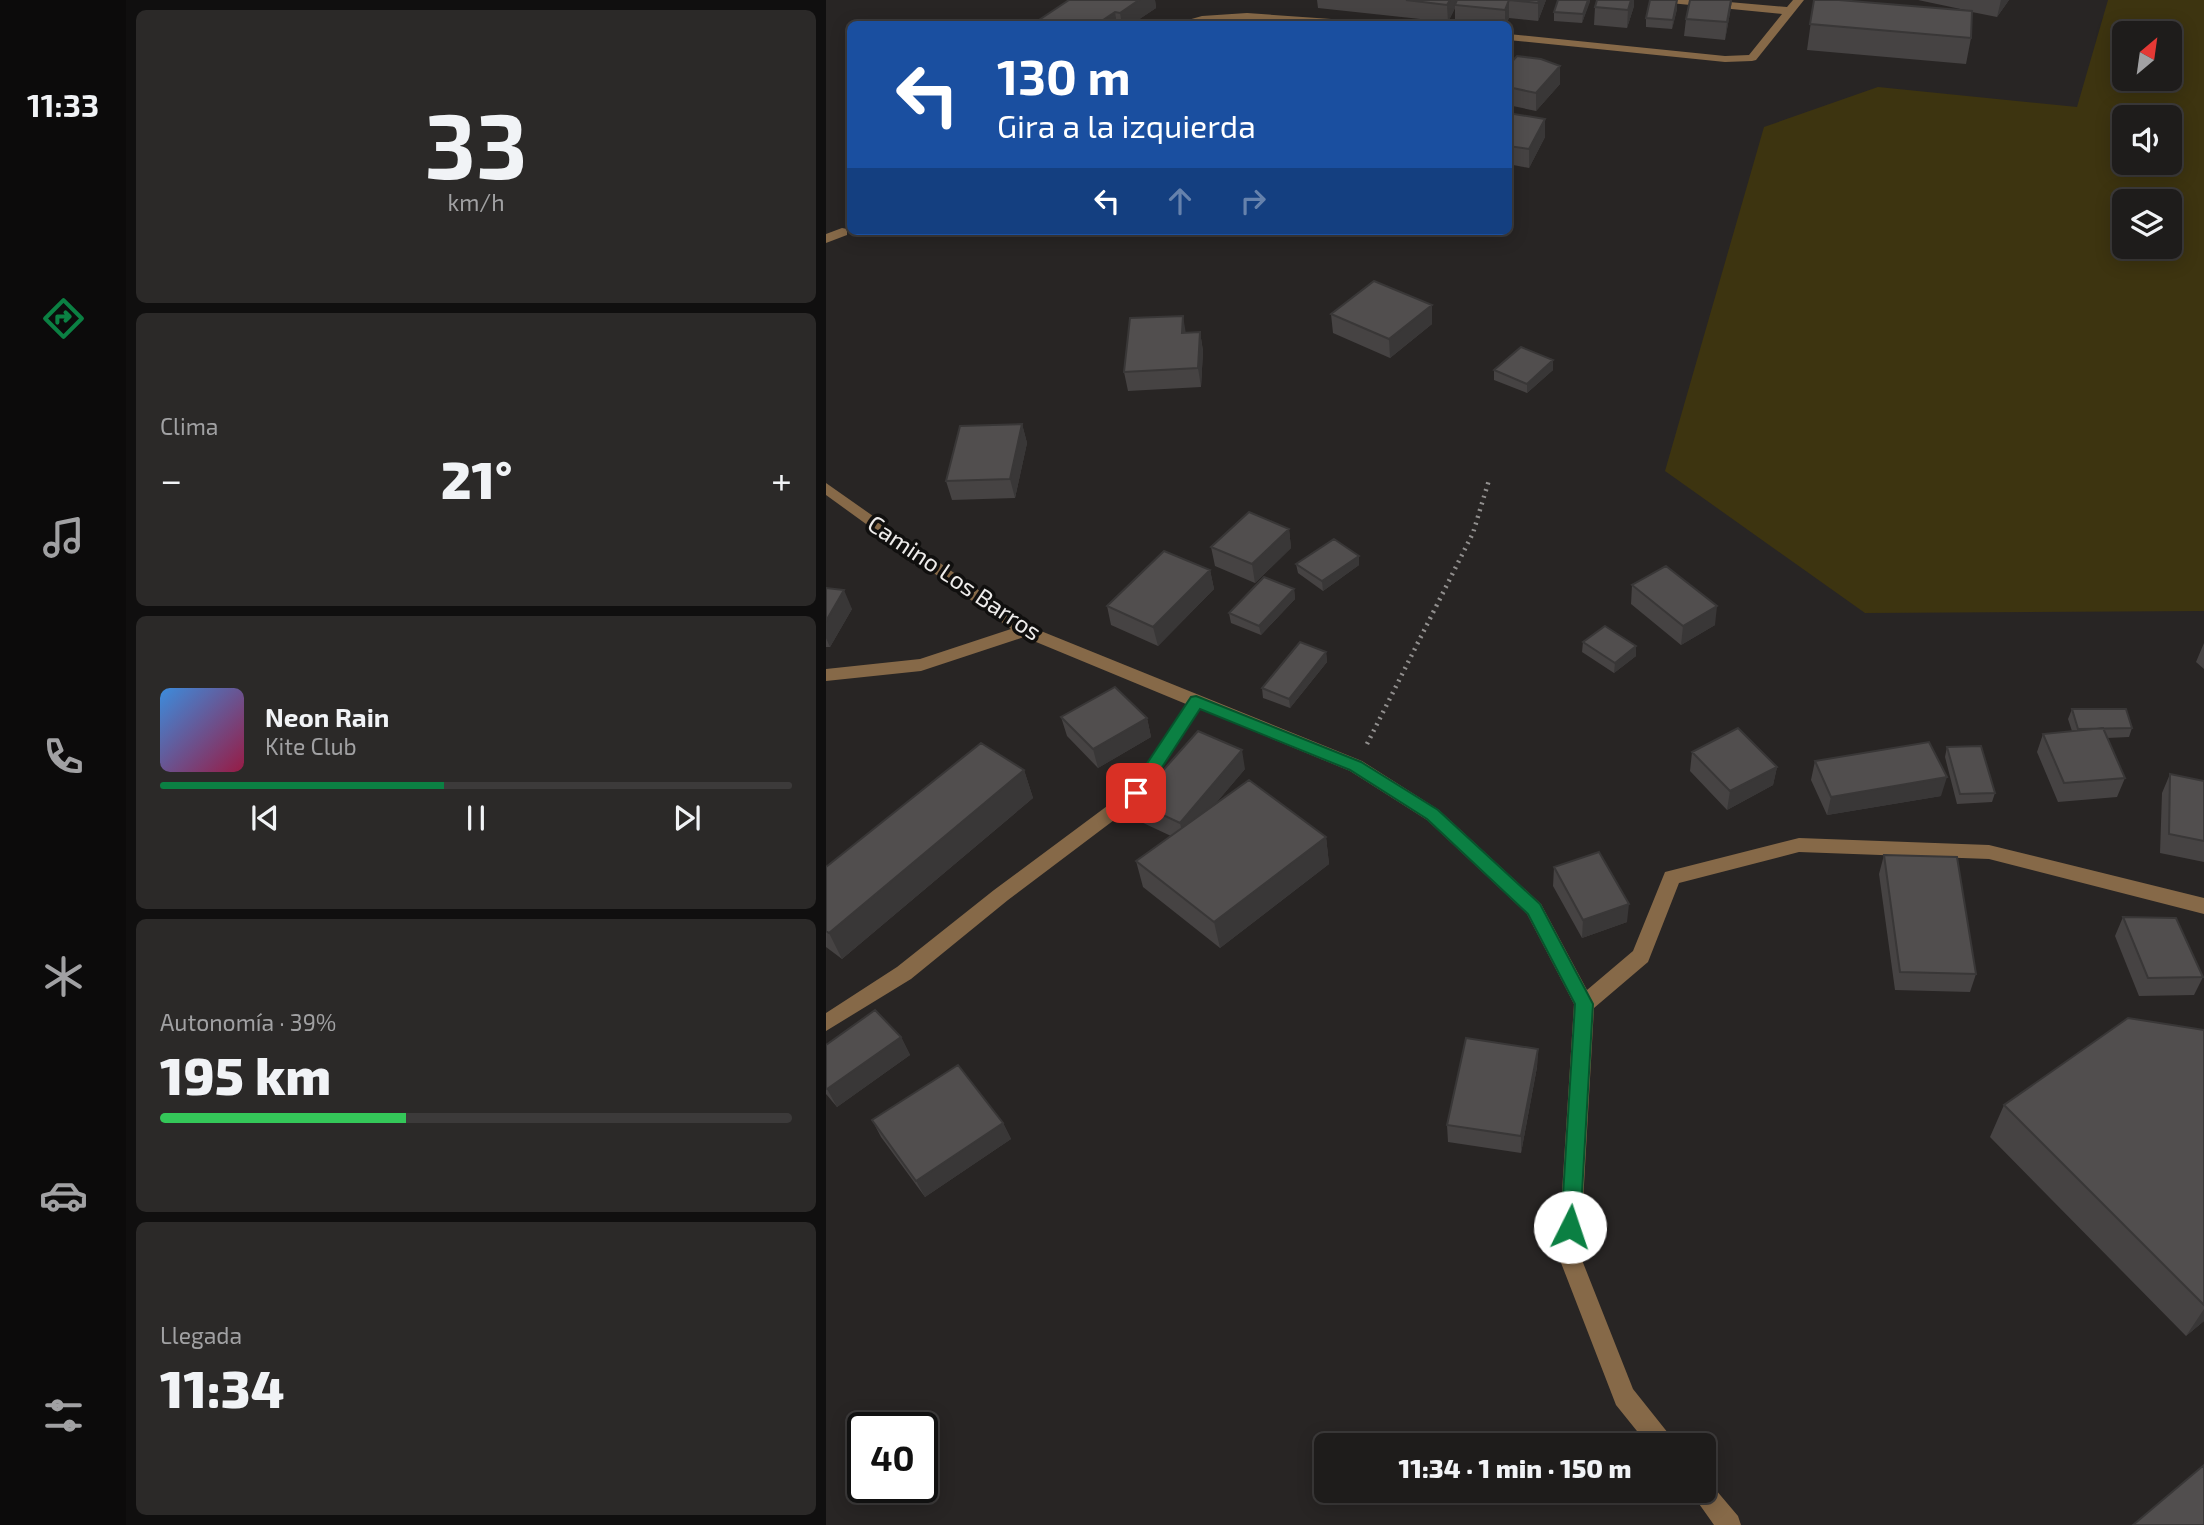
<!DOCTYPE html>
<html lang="es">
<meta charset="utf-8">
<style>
body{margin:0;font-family:"Exo 2",sans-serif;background:#2b2928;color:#f1f3f6;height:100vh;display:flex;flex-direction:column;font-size:26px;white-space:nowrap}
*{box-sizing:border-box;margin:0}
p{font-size:23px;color:#a1a1a3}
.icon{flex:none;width:38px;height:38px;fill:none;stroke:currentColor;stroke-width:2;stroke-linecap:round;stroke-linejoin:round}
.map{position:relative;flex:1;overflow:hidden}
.panel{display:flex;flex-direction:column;gap:10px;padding:10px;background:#100f0f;width:700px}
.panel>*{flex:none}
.guide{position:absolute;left:21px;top:21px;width:665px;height:214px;border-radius:10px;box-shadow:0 4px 18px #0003,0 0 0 2px #3c3a3a;background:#1a4fa0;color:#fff;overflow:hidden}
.needle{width:46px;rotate:29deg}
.tools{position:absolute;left:1286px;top:21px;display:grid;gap:14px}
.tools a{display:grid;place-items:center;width:70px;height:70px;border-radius:10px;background:#1e1c1b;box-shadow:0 4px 18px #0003,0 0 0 2px #3c3a3a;font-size:35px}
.speed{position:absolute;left:21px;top:1412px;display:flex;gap:14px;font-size:35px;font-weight:700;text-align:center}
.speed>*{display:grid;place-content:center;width:91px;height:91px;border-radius:50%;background:#1e1c1b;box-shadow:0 4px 18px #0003,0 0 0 2px #3c3a3a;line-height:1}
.speed .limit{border:4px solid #111;border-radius:10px;background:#fff;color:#111}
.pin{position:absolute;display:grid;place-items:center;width:60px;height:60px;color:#fff;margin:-30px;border-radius:14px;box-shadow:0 4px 10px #0006}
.me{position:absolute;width:77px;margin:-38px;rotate:4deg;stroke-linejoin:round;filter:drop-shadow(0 0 5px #0008)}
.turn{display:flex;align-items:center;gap:24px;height:147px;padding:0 35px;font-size:32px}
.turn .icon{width:91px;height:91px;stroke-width:2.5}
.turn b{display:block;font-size:49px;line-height:60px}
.lanes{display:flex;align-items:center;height:66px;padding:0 35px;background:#0003;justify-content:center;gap:35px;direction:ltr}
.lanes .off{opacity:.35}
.big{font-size:52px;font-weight:800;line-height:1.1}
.panel .card{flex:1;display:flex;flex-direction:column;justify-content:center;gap:10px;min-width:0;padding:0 24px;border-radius:10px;background:#2b2928}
.panel .dial{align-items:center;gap:0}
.dial b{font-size:91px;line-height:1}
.song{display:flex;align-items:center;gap:21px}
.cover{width:84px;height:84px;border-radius:10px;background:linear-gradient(135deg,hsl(210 70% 55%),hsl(340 70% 35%))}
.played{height:7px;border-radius:4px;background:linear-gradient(90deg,#0b8043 45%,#3c3a3a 45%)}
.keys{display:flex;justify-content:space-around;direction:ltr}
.heat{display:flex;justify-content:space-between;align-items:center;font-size:38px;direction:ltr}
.charge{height:10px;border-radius:5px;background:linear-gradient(90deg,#34c759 39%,#3c3a3a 0)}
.trip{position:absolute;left:488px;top:1433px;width:402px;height:70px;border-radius:10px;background:#1e1c1b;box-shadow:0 4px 18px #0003,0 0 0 2px #3c3a3a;font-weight:800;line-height:70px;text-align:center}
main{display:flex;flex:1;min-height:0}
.tab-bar{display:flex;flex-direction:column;width:126px;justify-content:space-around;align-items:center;background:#0c0b0b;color:#a1a1a3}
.tab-bar .icon{width:49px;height:49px}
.tab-bar .selected{color:#0b8043}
.tab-bar b{font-size:32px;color:#f1f3f6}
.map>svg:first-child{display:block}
.green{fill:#3d3410;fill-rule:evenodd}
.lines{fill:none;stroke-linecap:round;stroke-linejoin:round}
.path{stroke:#918f8e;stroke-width:4.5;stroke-dasharray:2 5;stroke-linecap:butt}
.minor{fill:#866948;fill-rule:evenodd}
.wall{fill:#464343}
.shaded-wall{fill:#393737}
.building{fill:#514e4e;stroke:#393737;stroke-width:2}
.route{fill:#0b8043;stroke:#07532c;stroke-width:2}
.labels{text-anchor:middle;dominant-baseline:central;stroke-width:7;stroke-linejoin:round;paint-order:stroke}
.street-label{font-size:24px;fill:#eeeceb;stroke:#100f0e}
</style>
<main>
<nav class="tab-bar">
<b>11:33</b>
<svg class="icon selected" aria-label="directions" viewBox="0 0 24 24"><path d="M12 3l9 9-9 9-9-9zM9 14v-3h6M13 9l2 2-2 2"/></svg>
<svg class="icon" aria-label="music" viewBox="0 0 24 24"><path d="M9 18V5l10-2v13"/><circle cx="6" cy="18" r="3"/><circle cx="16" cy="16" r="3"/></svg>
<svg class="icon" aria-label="phone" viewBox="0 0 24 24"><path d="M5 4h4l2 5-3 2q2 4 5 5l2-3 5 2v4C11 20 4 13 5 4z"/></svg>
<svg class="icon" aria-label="climate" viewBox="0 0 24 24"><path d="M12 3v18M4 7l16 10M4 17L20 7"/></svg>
<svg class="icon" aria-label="car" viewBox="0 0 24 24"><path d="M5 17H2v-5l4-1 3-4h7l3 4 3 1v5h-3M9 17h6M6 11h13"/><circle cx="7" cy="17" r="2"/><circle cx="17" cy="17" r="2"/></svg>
<svg class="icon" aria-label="filters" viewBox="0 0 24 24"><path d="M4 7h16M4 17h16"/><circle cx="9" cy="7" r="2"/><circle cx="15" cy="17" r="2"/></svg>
</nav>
<section class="panel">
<div class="card dial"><b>33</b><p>km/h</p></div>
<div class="card"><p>Clima</p>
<div class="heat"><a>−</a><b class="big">21°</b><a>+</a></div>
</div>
<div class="card">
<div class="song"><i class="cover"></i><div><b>Neon Rain</b><p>Kite Club</p></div></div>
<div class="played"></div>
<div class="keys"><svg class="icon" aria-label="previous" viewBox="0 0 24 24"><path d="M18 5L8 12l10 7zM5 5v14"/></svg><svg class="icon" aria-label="pause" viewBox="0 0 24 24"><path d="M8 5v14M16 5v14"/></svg><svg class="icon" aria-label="next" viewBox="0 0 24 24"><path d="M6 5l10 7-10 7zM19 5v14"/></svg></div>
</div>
<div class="card"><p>Autonomía · 39%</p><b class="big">195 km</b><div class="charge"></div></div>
<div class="card"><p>Llegada</p><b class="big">11:34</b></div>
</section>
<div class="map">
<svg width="1378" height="1525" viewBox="0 0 1378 1525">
<rect width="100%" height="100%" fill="#282524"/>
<path class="green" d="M1282,0H1378V611L1039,613L839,471L938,127L1052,87L1251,107ZM1298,33H1344V79H1298ZM1298,117H1344V163H1298ZM1298,201H1344V247H1298Z"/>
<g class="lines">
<path class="path" d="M541,744L647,533L663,480"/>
<path class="minor" d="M839,0H880L961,7L967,0H978L930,60L926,61L899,62L682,40V34L899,56L923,55L956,14L844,3Z
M421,13L534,21L540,24L421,20L348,24L376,16Z
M16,228L21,229V235L0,243V234Z
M0,483L205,627L536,761L613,810L715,904L761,990L807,951L839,872L973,838L1163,845L1378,898V914L1163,859L973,852L853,883L822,962L768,1008L754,1255L807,1389L846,1438L850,1446H823L790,1405L732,1255L748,1004L701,914L601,820L524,771L374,709L316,799L182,900L85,979L0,1031V1013L71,967L168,890L304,789L360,704L198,637L95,671L0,681V669L94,659L185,629L0,495Z
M878,1480L884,1483L912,1516L915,1525H888L864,1491H878Z"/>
</g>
<path class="wall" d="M243,0H329L330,8L306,24H207Z
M491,0H720L712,21L683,18L680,24H645L629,23V8L622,22L492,8Z
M732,0H764L756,23L728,21V12Z
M851,0V9L846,29L820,27V18Z
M906,0L904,13L899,40L858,36L860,19Z
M988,0L1144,11L1092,0H1183L1171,17L1146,12L1145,38L1140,64L981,50Z
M808,6L801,28L768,25L769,7Z
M682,66L734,84L710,111L682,105Z
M682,113L719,119V137L703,168L682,164Z
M505,314L606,324L564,358L507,333Z
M374,332L377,351L375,387L302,391L298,372L360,333Z
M668,370H727L701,393L668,380Z
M196,424L201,443L189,498L126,500L120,481Z
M463,529L465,548L429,583L389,566L385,547Z
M470,564L533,565L497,591L472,573Z
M384,570L388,589L332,646L285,625L281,606Z
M806,585L889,625L855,645L805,604Z
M0,588L26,609L4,647H0Z
M468,589L469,599L435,635L405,623L403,613Z
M757,642L810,646V656L788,673L756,652Z
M1378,643V669L1370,662Z
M500,652L501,662L464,708L437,698L436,688Z
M1246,709L1306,728L1303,737L1281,738L1299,778L1291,797L1232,802L1211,752L1217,734L1246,731L1242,719Z
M235,717L321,718L325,737L272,768L241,736Z
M1121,747L1169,793L1166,802L1131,804L1119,757Z
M866,752L951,767L947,785L901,810L864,771Z
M989,761L1115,796L1001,815L985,780Z
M419,769L389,804L500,837L503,864L394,948L317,887L310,861L345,836L313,821L309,802Z
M198,770L207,798L16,959L0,947V867Z
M1344,774L1378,781V862L1334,853L1336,793Z
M1058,855L1150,974L1144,992L1069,990L1053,874Z
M728,867L801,922L756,938L727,886Z
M1297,917L1377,977L1368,995L1313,996L1289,936Z
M1378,1030V1321L1360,1336L1164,1137L1178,1105Z
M75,1037L84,1055L11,1107L0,1094V1045Z
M712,1049L711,1067L695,1153L622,1142L621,1125Z
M46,1120L177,1123L185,1139L99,1197L55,1137Z"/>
<path class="shaded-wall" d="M313,0H329L330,8L306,24H296L294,13Z
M624,0H633L629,5V8L622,22L621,5Z
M683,0V18L680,24H679V10Z
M713,0H720L712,21V3Z
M762,0H764V2L756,23L757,14Z
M805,0H808V6L801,28L802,10Z
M851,0V9L846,29L847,20Z
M906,0L904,13L899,40L901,22Z
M1175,0H1183L1171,17Z
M289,12L291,24H271Z
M734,66V84L710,111V93Z
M719,119V137L703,168V149Z
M606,305V324L564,358L563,339Z
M357,316L360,334L356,333Z
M374,332L377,351L375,387L372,368Z
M727,360V370L701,393V384Z
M196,424L201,443L189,498L184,479Z
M463,529L465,548L429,583L426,564Z
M533,556V565L497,591L496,581Z
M384,570L388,589L332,646L327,627Z
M468,589L469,599L435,635L433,626Z
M18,590L26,609L4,647L0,638V621Z
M891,606L889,625L855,645L857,626Z
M810,646V656L788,673L789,663Z
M500,652L501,662L464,708L463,699Z
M321,718L325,737L272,768L267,749Z
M416,750L419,769L358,841L354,823Z
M951,767L947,785L901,810L904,791Z
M198,770L207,798L16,959L3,933Z
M1121,777L1115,796L1001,815L1005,797Z
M500,837L503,864L394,948L388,922Z
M803,904L801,922L756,938L757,920Z
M75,1037L84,1055L11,1107L1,1089Z
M712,1049L711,1067L695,1153V1136Z
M177,1123L185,1139L99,1197L90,1181Z
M1378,1309V1321L1360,1336Z"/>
<path class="building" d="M243,0H313L294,13L289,12L271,24H207Z
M580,0H624L621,5Z
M631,0H713L712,3L683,0L679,10L629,5Z
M732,0H762L757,14L728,12Z
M771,0H805L802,10L769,7Z
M824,0H851L847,20L820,18Z
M864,0H905L901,22L860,19Z
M988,0H1013L1146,11L1145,38L984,24Z
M691,56L715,59L734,66L710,93L682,87V66Z
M682,113L719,119L703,149L682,146Z
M548,281L606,305L563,339L505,314Z
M357,316L356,333L374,332L372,368L298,372L304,318Z
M695,347L727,360L701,384L668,370Z
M196,424L184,479L120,481L134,426Z
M423,512L463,529L426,564L385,547Z
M508,539L533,556L496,581L470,564Z
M338,551L384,570L327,627L281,606Z
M840,566L891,606L857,626L806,585Z
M438,577L468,589L433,626L403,613Z
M0,588L18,590L0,621Z
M779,626L810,646L789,663L757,642Z
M474,642L500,652L463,699L436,688Z
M289,687L321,718L267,749L235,717Z
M1246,709H1300L1306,728L1252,729Z
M912,728L951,767L904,791L866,752Z
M1277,728L1299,778L1238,783L1217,734Z
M372,731L416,750L354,823L309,802Z
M1103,742L1121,777L1005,797L989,761Z
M155,743L198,770L3,933L0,931V867Z
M1155,746L1169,793L1134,794L1121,747Z
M1344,774L1378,781V841L1343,834Z
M423,780L500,837L388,922L310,861Z
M773,852L803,904L757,920L728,867Z
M1058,855L1131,857L1150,974L1074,972Z
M1297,917L1350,918L1377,977L1322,978Z
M49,1010L75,1037L1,1089L0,1088V1045Z
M1302,1018L1378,1030V1305L1178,1105Z
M640,1038L712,1049L695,1136L621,1125Z
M132,1065L177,1123L90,1181L46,1120Z
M1378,1465V1525H1307Z"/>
<path class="route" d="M370,696L535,762L612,810L714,904L767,1004L754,1227L751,1233L744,1236L738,1233L735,1227L749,1004L702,914L601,819L524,770L374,709L316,798H304L302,793L304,789L365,697Z"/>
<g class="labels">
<g class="street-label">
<text transform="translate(129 577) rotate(34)">Camino Los Barros</text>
</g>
</g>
</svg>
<div class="tools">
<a><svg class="needle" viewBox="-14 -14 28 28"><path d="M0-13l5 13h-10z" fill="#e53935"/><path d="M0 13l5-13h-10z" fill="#a1a1a3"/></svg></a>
<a><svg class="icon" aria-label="sound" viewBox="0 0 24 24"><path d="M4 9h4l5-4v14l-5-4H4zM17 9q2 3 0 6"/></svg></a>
<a><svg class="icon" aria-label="layers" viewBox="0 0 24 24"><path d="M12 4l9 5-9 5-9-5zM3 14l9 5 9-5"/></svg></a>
</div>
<div class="speed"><div class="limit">40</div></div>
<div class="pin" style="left:310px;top:793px;background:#d93025"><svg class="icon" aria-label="arrive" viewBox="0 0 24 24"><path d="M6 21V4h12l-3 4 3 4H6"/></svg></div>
<svg class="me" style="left:744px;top:1227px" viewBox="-20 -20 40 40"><circle r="19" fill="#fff"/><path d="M0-13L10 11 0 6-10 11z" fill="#0b8043"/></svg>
<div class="trip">11:34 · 1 min · 150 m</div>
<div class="guide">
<div class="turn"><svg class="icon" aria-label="left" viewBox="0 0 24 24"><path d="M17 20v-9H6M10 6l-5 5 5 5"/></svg><div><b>130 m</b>Gira a la izquierda</div></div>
<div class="lanes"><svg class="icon" aria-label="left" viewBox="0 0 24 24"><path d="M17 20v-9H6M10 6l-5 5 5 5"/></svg><svg class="icon off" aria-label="ahead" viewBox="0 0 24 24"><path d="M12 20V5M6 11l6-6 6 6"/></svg><svg class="icon off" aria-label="right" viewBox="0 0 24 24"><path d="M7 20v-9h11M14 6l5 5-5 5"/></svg></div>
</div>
</div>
</main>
